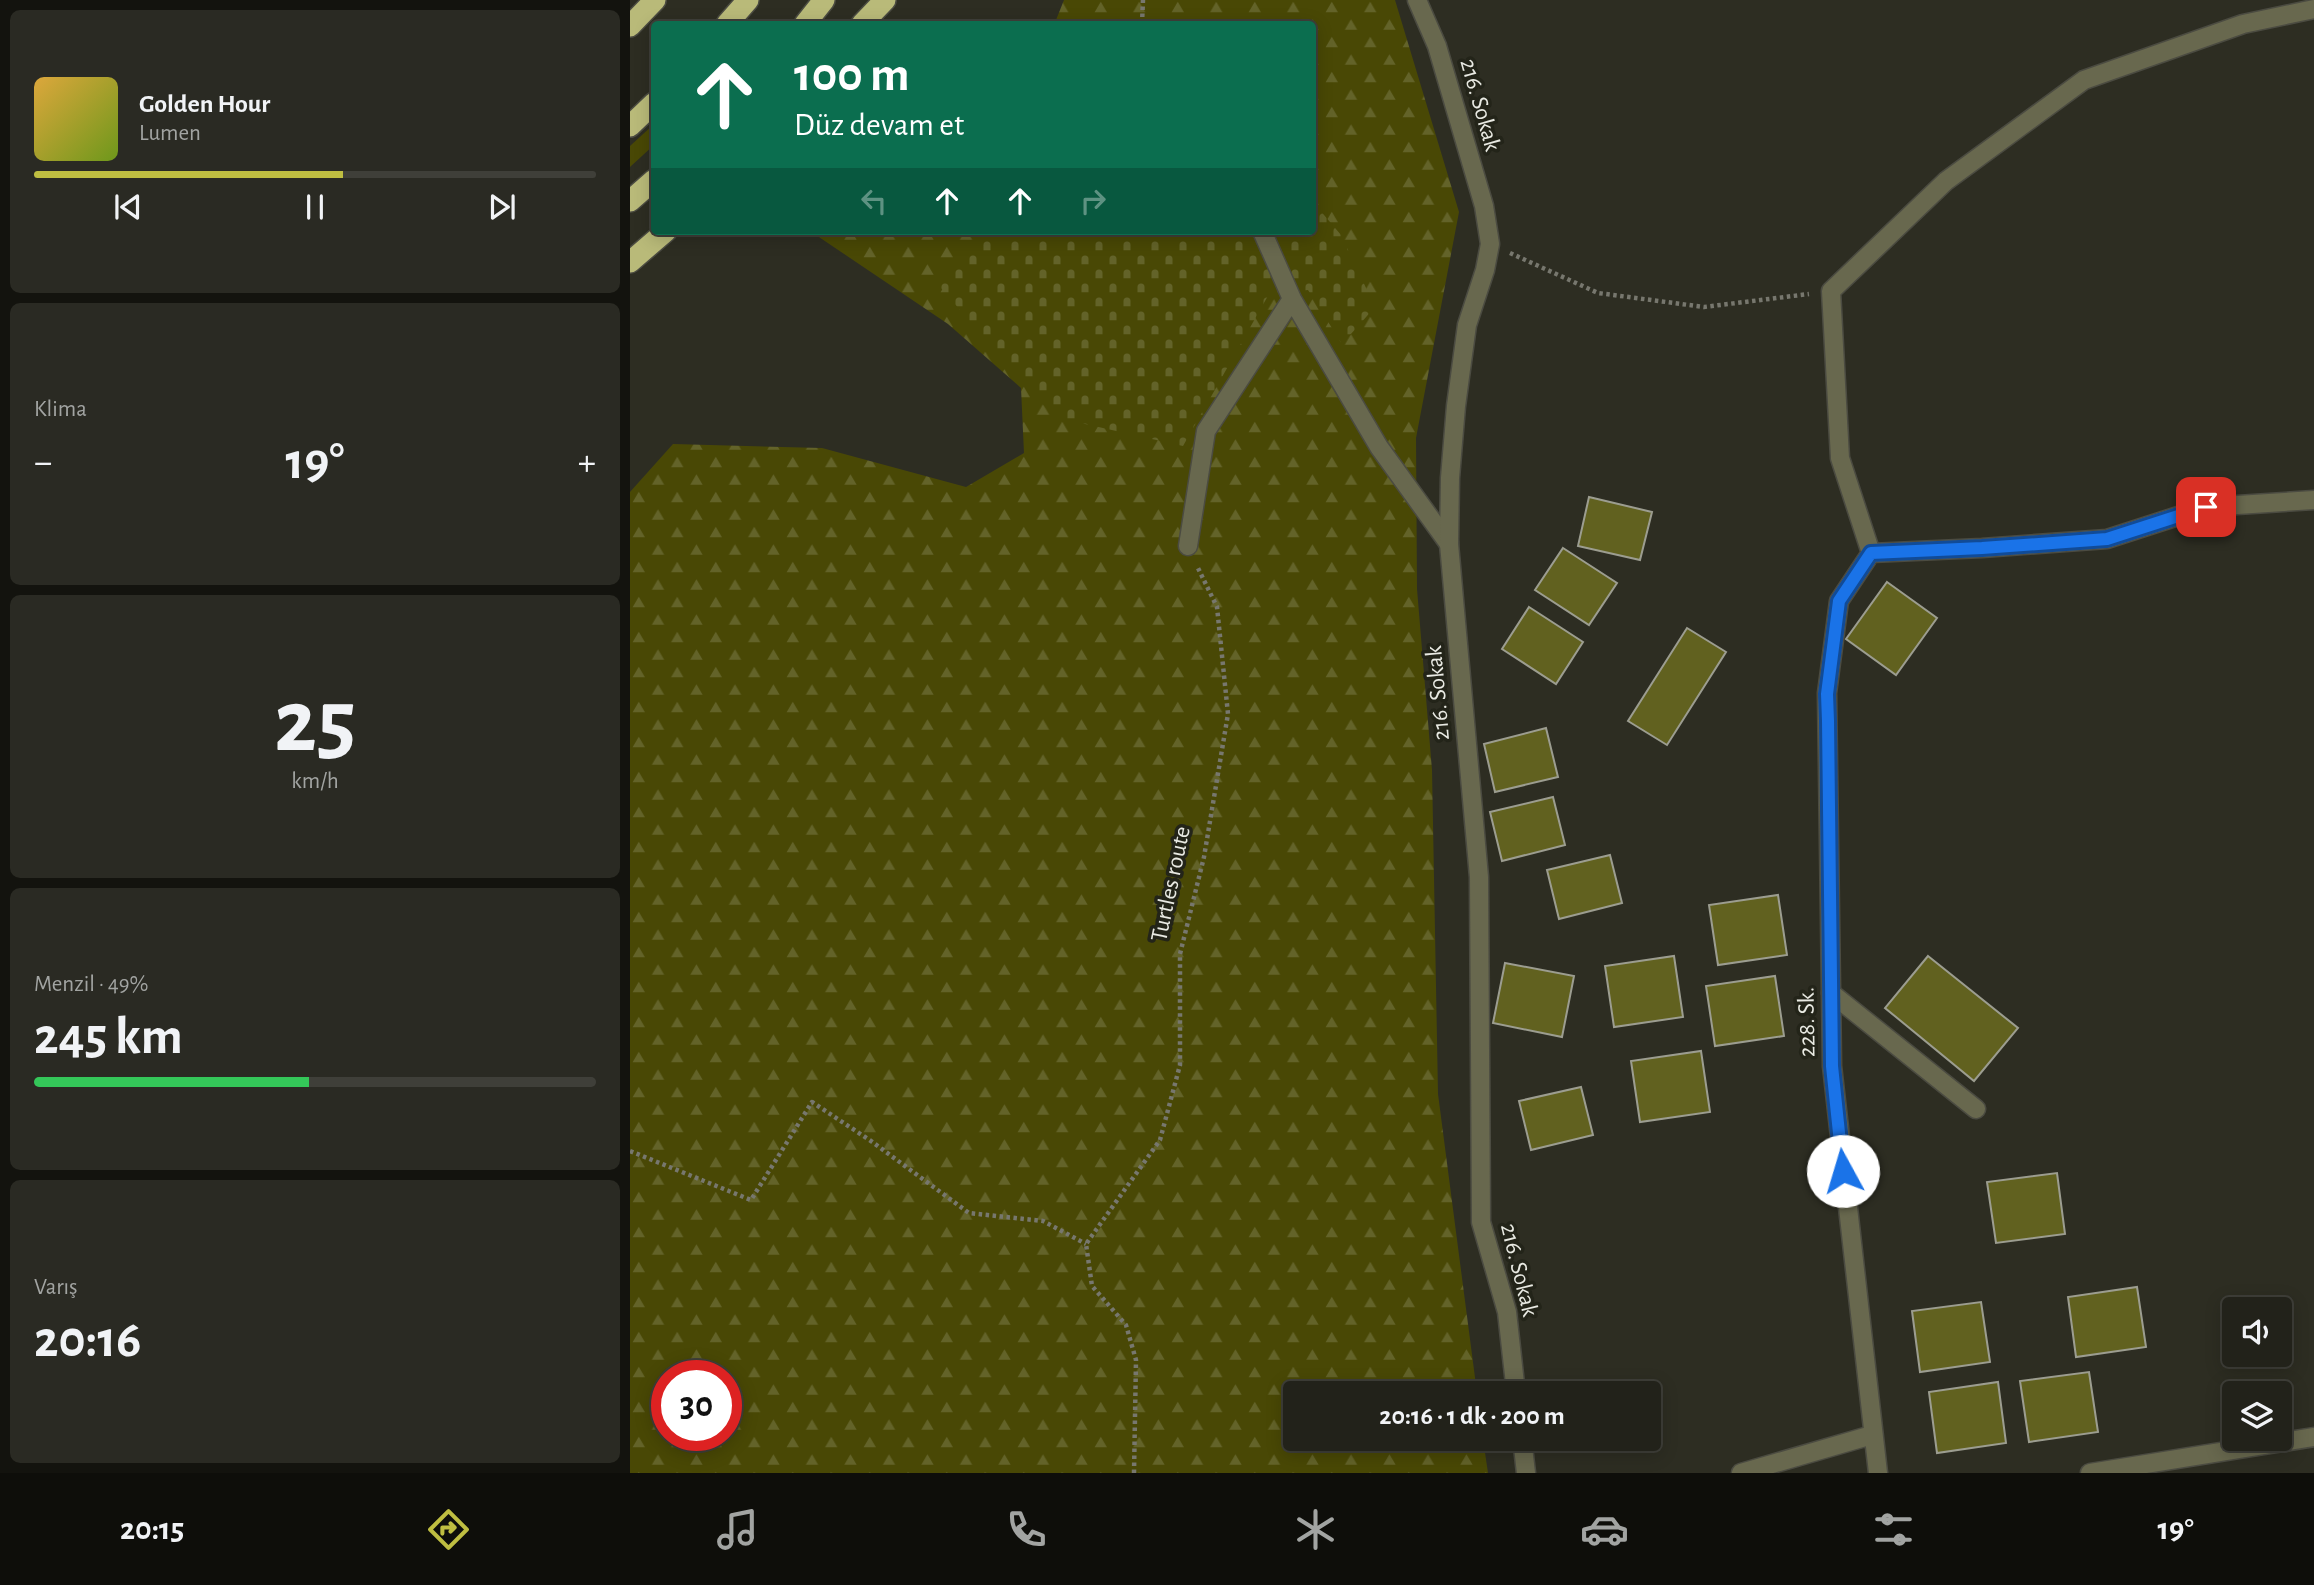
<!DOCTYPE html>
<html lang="tr">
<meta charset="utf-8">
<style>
body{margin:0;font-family:"Alegreya Sans",sans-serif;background:#2a2a23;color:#f1f3f6;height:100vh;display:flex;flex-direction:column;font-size:26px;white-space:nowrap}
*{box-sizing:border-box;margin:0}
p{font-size:23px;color:#a2a4a2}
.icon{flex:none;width:38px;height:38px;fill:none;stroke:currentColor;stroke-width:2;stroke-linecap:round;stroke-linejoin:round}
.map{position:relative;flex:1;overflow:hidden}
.panel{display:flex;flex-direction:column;gap:10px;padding:10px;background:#13130e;width:630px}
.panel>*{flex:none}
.banner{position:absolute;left:21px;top:21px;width:665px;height:214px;border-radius:7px;box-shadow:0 4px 18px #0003,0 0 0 2px #3f3f39;background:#0b6e4f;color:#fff;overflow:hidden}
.tools{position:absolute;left:1592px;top:1297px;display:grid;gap:14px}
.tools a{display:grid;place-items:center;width:70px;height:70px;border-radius:7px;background:#22221a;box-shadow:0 4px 18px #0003,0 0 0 2px #3f3f39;font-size:35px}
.speed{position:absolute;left:21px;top:1360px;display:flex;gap:14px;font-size:35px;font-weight:700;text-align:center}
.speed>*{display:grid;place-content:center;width:91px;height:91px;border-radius:50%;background:#22221a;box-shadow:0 4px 18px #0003,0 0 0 2px #3f3f39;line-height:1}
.speed .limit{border:10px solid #d22;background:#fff;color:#111}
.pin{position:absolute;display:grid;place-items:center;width:60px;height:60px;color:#fff;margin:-30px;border-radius:14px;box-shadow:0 4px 10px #0006}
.me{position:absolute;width:77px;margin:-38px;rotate:354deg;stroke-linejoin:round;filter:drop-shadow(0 0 5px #0008)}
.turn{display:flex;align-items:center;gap:24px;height:147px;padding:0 28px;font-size:32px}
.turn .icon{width:91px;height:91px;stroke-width:2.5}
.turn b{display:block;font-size:49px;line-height:60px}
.lanes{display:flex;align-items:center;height:66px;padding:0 28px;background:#0003;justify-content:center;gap:35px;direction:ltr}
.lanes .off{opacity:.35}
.big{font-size:52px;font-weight:700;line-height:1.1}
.panel .tile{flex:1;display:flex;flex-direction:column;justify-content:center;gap:10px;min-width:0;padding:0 24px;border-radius:10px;background:#2a2a23}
.panel .dial{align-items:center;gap:0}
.dial b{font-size:91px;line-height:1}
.song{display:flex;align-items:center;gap:21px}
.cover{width:84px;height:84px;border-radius:10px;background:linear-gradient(135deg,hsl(40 70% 55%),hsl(80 70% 35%))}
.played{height:7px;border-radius:4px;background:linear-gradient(90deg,#bfbe41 55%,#3f3f39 55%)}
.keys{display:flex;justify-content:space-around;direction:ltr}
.heat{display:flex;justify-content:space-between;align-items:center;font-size:38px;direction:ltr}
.charge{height:10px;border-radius:5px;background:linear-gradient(90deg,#34c759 49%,#3f3f39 0)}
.trip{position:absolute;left:653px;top:1381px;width:378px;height:70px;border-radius:7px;background:#22221a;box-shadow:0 4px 18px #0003,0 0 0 2px #3f3f39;font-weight:700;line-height:70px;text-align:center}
.tabs{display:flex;height:112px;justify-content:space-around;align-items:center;background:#0e0e0a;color:#a2a4a2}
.tabs .icon{width:49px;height:49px}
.tabs .selected{color:#bfbe41}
.tabs b{font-size:32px;color:#f1f3f6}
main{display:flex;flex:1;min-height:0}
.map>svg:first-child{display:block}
.grass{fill:#494805}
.forest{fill:url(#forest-firs);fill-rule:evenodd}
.cemetery{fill:url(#cemetery-stones)}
.building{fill:#61611f;stroke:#9c9d90;stroke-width:2}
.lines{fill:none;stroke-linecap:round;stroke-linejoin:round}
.lane-casing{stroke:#4b4b41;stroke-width:21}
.street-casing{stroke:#4b4b41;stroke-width:21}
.highway-casing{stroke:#4b4b41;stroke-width:24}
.path{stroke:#77776e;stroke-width:4.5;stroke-dasharray:3.5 3.5;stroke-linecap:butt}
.lane{stroke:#68684e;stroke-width:18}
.street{stroke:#68684e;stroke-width:18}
.highway{stroke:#b9ba79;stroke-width:21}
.route-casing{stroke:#114b97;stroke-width:18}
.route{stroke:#1a73e8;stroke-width:12}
.labels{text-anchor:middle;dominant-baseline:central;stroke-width:7;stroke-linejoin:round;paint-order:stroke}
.street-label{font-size:24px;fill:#e9eae3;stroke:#232419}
</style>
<main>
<section class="panel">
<div class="tile">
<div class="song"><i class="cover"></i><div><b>Golden Hour</b><p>Lumen</p></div></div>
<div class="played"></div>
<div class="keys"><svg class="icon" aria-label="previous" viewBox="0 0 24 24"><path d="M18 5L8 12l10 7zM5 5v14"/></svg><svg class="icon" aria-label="pause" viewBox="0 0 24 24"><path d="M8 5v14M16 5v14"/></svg><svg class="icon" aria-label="next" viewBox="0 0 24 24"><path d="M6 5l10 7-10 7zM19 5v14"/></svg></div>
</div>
<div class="tile"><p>Klima</p>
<div class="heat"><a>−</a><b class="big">19°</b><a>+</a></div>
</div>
<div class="tile dial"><b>25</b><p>km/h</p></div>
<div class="tile"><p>Menzil · 49%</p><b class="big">245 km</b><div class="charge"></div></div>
<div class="tile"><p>Varış</p><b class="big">20:16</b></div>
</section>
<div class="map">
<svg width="1684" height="1473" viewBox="0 0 1684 1473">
<defs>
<pattern id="forest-firs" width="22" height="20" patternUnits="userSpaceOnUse" patternTransform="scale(1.75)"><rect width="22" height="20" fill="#494805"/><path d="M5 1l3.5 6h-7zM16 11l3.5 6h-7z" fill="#636329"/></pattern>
<pattern id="cemetery-stones" width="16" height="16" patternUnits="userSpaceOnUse" patternTransform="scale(1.75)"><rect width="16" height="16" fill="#494805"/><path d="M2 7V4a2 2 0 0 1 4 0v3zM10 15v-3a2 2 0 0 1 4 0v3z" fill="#636329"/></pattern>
</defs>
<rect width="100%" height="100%" fill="#2d2d22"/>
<path class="grass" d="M24,124V145L0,167V146Z"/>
<path class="forest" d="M434,0H765L829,212L786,438L787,589L802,770L808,1094L847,1393H665V1438L853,1439L858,1473H0V492L43,444L192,448L336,487L394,453L391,388L318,324L180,231H682V24H421L426,20ZM37,1376H96V1435H37Z"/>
<path class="cemetery" d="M683,202L711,235L745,307L712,344L678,290L639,294L553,446L424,417L310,287L352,231H682Z"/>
<path class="building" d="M959,497L1022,512L1010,560L948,546Z
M933,548L987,583L959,625L905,590Z
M1257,582L1307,618L1266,675L1216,639Z
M899,607L953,642L926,684L872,649Z
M1057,628L1096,652L1037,745L998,721Z
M916,728L928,777L865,792L854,744Z
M923,797L935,845L872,861L860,812Z
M980,855L992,903L929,919L917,870Z
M1148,895L1157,955L1088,965L1079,905Z
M1044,956L1053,1017L984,1027L975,966Z
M1298,956L1388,1028L1344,1081L1255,1008Z
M875,963L944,976L932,1037L863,1023Z
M1145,976L1154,1036L1085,1046L1076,986Z
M1071,1051L1080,1112L1010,1122L1001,1061Z
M951,1087L963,1135L901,1150L889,1101Z
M1427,1173L1435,1234L1366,1243L1357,1182Z
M1507,1287L1516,1347L1446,1357L1438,1297Z
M1351,1302L1360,1362L1290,1372L1282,1311Z
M1459,1372L1468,1432L1399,1442L1390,1381Z
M1368,1382L1376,1443L1307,1453L1299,1392Z"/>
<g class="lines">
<defs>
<path id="lane" d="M632,231L662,299L749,447L819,544
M558,546L576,431L662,299
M1201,993L1346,1109"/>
<path id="street" d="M787,0L807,46L854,206L860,244L855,270L837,325L826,406L820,478L819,544L849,877L851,1222L877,1312L886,1393
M1241,553L1352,548L1477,539L1576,507L1684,500
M892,1438L896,1473
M1111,1473L1242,1435
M1248,1473L1202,1066L1197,693L1209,601L1241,553L1210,458L1201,291L1316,181L1454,80L1613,24L1684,9
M1460,1473L1684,1437"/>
<path id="highway" d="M97,24L118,0
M175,24L194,0
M232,24L255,0
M0,26L25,0
M0,126L24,103
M0,201L24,180
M0,262L36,231"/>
</defs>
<use href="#lane" class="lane-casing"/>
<use href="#street" class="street-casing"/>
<use href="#highway" class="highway-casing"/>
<path class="path" d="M512,24L513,0
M880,253L968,293L1074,307L1179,294
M0,1151L121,1200L182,1102L241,1141L339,1213L413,1221L456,1244
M504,1473L506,1360L496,1325L462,1286L456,1244L530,1140L550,1065V954L574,857L598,714L587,607L567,566"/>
<use href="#lane" class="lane"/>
<use href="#street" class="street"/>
<use href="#highway" class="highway"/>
</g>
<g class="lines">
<defs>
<path id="route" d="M1213,1171L1202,1066L1198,721L1197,694L1209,601L1241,553L1352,548L1477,539L1576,507"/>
</defs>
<use href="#route" class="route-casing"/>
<use href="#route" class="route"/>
</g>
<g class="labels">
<g class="street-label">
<text transform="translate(850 105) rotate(74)">216. Sokak</text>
<text transform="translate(808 693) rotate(-95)">216. Sokak</text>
<text transform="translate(541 884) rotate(-78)">Turtles route</text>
<text transform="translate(1177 1022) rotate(-91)">228. Sk.</text>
<text transform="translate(889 1270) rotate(76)">216. Sokak</text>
</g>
</g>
</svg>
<div class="tools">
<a><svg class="icon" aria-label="sound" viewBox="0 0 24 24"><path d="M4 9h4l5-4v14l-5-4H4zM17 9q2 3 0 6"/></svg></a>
<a><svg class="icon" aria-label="layers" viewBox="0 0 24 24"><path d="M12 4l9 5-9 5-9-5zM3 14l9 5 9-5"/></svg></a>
</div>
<div class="speed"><div class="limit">30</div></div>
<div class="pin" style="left:1576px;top:507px;background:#d93025"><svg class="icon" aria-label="arrive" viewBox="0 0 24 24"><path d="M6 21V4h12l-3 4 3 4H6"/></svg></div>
<svg class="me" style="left:1213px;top:1171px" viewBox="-20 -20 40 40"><circle r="19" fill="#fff"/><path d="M0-13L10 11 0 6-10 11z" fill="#1a73e8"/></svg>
<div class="trip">20:16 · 1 dk · 200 m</div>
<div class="banner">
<div class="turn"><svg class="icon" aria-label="ahead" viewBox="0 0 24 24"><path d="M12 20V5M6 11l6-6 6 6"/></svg><div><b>100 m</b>Düz devam et</div></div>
<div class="lanes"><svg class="icon off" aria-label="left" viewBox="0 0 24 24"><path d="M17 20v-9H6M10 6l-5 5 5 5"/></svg><svg class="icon" aria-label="ahead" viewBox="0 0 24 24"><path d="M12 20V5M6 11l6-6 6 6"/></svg><svg class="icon" aria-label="ahead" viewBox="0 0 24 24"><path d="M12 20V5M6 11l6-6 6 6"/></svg><svg class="icon off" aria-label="right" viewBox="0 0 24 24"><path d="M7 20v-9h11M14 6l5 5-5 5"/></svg></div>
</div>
</div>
</main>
<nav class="tabs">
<b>20:15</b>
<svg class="icon selected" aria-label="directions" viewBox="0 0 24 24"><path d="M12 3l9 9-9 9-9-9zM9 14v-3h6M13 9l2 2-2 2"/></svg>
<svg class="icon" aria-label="music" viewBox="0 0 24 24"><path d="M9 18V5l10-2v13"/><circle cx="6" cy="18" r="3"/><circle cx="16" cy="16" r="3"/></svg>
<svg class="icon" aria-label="phone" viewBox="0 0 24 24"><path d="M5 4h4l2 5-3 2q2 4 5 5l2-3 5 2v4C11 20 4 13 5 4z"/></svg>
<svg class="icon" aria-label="climate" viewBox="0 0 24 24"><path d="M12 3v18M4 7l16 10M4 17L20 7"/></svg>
<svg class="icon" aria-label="car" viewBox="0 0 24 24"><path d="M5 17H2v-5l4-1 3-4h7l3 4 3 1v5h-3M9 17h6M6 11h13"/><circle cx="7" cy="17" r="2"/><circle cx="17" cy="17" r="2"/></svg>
<svg class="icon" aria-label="filters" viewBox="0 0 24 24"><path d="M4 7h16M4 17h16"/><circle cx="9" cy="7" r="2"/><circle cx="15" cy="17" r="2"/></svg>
<b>19°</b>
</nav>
